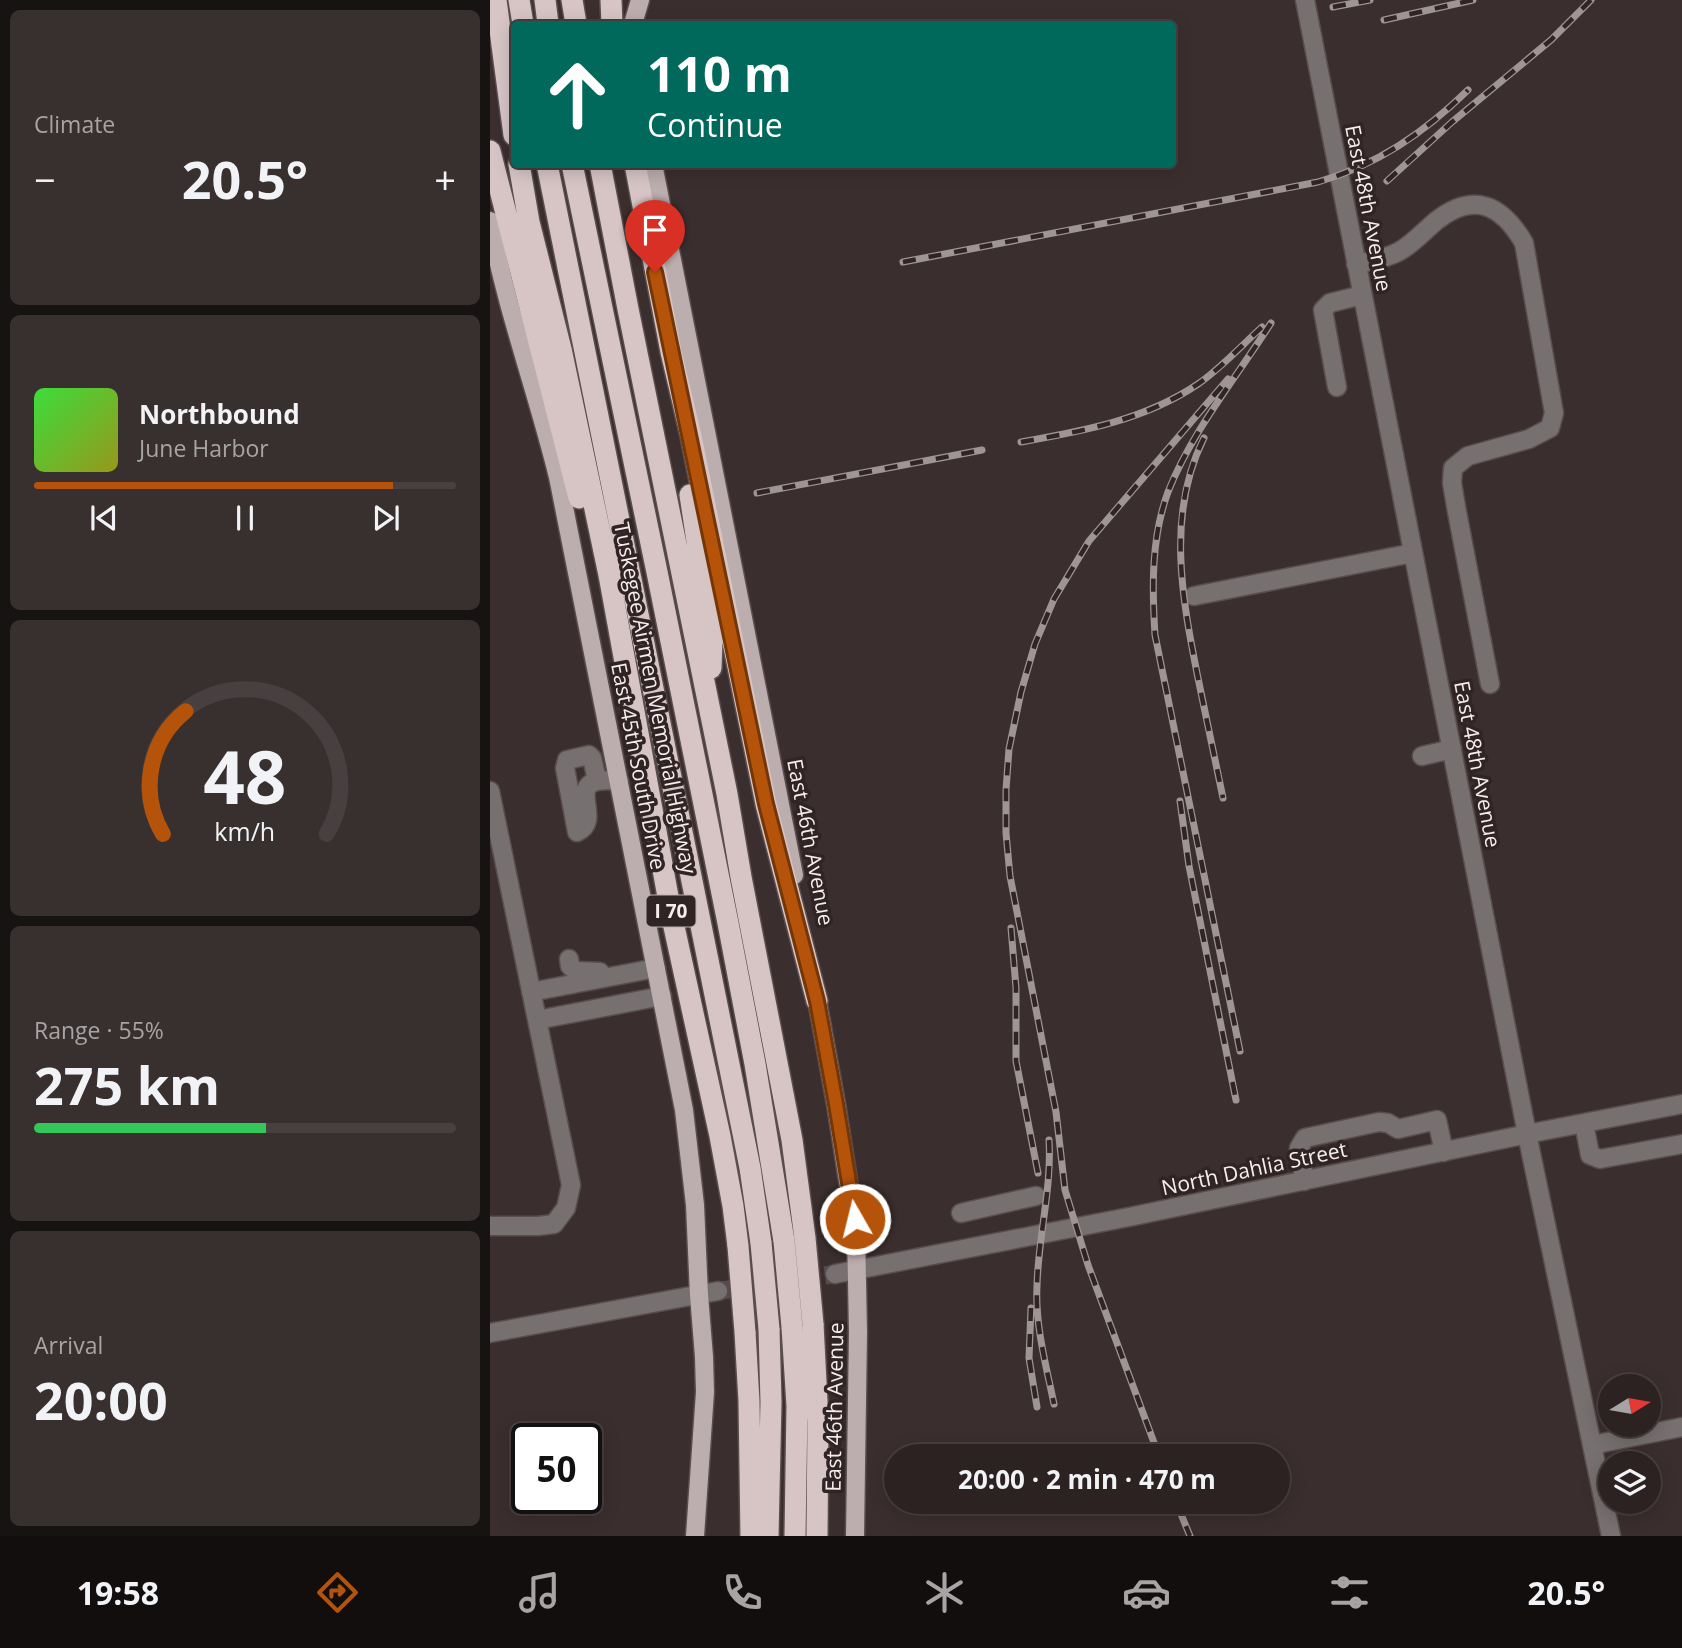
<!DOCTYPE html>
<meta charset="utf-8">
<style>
body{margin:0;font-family:"Open Sans",sans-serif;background:#382f2f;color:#f1f3f6;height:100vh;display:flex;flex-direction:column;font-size:26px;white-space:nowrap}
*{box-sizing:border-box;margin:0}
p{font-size:23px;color:#a6a4a5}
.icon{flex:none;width:38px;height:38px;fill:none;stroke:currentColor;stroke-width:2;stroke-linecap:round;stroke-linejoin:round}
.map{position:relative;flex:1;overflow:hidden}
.drawer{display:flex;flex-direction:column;gap:10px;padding:10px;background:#181313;width:490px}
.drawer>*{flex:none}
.hud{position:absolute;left:21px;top:21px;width:665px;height:147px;border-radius:7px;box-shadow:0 4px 18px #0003,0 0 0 2px #483f40;background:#00695c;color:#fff;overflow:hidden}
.needle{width:46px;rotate:79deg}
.controls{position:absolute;left:1108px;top:1374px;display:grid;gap:14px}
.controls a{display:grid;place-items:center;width:63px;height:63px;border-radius:50%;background:#2c2222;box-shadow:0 4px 18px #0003,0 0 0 2px #483f40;font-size:35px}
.speed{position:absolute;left:21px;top:1423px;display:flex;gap:14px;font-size:35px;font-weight:700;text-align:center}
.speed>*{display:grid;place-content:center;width:91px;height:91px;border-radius:50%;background:#2c2222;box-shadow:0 4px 18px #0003,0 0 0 2px #483f40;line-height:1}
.speed .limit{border:4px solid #111;border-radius:10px;background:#fff;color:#111}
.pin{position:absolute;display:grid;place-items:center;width:60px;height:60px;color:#fff;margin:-72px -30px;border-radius:50% 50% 50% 0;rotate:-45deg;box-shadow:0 0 7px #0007}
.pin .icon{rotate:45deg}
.me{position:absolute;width:77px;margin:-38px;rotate:352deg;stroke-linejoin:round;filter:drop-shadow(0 0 5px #0008)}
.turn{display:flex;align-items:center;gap:24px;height:147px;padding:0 21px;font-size:32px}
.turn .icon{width:91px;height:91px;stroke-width:2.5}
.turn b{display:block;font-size:49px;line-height:60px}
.big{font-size:52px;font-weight:700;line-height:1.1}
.drawer .widget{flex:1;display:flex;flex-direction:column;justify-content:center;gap:10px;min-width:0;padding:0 24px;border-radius:10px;background:#382f2f}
.drawer .dial{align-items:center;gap:0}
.dial svg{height:182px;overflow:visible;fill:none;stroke:#483f40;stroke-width:7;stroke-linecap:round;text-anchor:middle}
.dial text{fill:#f1f3f6;stroke:none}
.song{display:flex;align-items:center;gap:21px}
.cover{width:84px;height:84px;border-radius:10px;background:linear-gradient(135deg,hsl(120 70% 55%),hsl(60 70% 35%))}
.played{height:7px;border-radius:4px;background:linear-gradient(90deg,#b45309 85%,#483f40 85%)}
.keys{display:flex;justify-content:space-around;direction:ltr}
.heat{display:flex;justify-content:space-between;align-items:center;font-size:38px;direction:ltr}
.charge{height:10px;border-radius:5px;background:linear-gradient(90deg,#34c759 55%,#483f40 0)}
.trip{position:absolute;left:394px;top:1444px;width:406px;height:70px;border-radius:35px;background:#2c2222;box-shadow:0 4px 18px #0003,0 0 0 2px #483f40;font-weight:700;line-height:70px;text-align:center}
.tabs{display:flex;height:112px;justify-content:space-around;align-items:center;background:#120e0e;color:#a6a4a5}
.tabs .icon{width:49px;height:49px}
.tabs .selected{color:#b45309}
.tabs b{font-size:32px;color:#f1f3f6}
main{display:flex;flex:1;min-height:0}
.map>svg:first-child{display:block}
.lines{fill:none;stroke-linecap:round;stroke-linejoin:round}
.minor-tunnel{stroke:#574b4b;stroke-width:18;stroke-dasharray:18 9;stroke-linecap:butt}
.minor-casing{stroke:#594d4d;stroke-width:21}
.major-casing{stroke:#594d4d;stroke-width:21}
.highway-casing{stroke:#594d4d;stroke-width:24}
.minor{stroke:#777070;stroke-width:18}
.major{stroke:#bcadae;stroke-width:18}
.highway{stroke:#d7c5c6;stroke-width:21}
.rail-casing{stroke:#9f9595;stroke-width:7}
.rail{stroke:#312425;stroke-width:4.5;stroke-dasharray:13;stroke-linecap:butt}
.highway-bridge-casing{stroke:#594d4d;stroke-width:24;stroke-linecap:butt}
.highway-bridge{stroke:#d7c5c6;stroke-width:21}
.route-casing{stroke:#753606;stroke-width:18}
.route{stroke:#b45309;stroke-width:12}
.labels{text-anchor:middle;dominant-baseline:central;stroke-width:7;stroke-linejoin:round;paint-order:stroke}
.shield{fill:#312425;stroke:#bbb1b2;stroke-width:2}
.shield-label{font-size:19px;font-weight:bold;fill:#f6edee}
.street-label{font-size:21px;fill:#f6edee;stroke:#312425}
</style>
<main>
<section class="drawer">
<div class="widget"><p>Climate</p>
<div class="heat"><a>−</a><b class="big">20.5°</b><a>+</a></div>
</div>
<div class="widget">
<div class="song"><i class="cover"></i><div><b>Northbound</b><p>June Harbor</p></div></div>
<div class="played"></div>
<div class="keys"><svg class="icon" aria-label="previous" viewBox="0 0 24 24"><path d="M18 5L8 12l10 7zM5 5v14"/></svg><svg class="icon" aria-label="pause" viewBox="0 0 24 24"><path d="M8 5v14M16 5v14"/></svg><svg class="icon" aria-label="next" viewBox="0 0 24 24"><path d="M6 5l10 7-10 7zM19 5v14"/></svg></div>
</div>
<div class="widget dial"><svg viewBox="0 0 100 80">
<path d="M14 69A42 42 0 1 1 86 69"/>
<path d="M14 69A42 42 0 0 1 24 15" stroke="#b45309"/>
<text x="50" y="56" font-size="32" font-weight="700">48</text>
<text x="50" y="72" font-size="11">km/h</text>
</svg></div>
<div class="widget"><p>Range · 55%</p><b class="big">275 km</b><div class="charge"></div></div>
<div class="widget"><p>Arrival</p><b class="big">20:00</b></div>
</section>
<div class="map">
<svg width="1192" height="1536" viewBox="0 0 1192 1536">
<rect width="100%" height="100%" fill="#3b2e2e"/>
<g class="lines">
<path class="minor-tunnel" d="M228,1291L345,1274"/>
<defs>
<path id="minor" d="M815,0L1037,1134L1121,1536
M866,264C880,261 895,259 908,252C922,245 934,231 946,221C984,191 1012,205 1034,243L1064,413L1060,428L1039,439L978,456L963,468L962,483L967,512L1000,684
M847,387L833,310L840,303L872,295
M704,596L923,553
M932,756L962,749
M107,780L102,758L99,755L77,760L75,768L87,832C117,819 66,774 129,781
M0,791L81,1185L76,1208L64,1224L48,1226H0
M79,959L80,966L86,971L110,972
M41,992L166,968
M47,1020L172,996
M1094,1123L1100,1155L1110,1159L1192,1144
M815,1181L809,1148L815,1138L889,1122L898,1123L908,1129L947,1120L954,1152
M471,1213L546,1196
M345,1274L639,1217L1037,1134L1192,1104
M0,1333L228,1291
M1102,1445L1192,1427"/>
<path id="major" d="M143,24L150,0
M163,164L304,875
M0,221C16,309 47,391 68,477L194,1110L205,1205L209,1295L214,1357L215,1392L205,1536
M325,989L346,1104L366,1231L368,1332L365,1536"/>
<path id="highway" d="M6,0L24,135
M29,0L33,24
M55,0L58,24
M82,0L86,24
M121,0L122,24
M0,151L89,498
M29,164L39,222L71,349L119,575L181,913L230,1136L243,1206L248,1246
M57,164L260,1168L271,1243
M82,164L167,572L238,923L265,1064L294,1241
M110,164L138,309L237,794L251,877L302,1140L315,1238
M145,164L181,352L201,436L276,804L327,1001
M200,495L222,640L221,668
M323,1324L328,1421L327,1536
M302,1327L307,1406L305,1536
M255,1332L259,1401L261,1536
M278,1536L281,1402L279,1329"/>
</defs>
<use href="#minor" class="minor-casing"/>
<use href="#major" class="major-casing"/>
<use href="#highway" class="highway-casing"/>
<use href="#minor" class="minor"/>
<use href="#major" class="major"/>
<use href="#highway" class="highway"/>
<defs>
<path id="rail" d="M843,7L880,0
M894,20L983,0
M897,181L962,122L1061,40L1101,0
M413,262L828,182C887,165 934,133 978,90
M714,438C676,514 692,598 708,678C716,718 725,758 733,798
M531,442C593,431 655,420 708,384C731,368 751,346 772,327
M267,493L492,450
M690,801L699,866L746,1100
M521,928L526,988V1061L548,1173
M750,1051L665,635C662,588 661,538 678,492C702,431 746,378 781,323
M559,1140C562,1189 548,1237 547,1286C545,1325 556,1365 564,1404
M541,1308L539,1358L547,1407
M669,1456L598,1265L575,1190L566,1112L520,876L516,833V790L519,749L531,692L545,644L564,599L599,541L738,379
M686,1502L700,1536"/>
</defs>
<use href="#rail" class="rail-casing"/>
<use href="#rail" class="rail"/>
<defs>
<path id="highway-bridge" d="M315,1238L323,1324
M294,1241L302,1327
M271,1243L279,1329
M248,1246L255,1332"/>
</defs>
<use href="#highway-bridge" class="highway-bridge-casing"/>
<use href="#highway-bridge" class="highway-bridge"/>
</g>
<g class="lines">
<defs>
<path id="route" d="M165,272L276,804L327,1001L346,1104L365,1219"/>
</defs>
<use href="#route" class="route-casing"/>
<use href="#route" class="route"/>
</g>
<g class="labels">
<rect class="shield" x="156.5" y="895.5" width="49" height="31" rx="5"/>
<g class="shield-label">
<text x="181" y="911">I 70</text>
</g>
<g class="street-label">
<text transform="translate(879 208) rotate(79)">East 48th Avenue</text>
<text transform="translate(166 698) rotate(79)">Tuskegee Airmen Memorial Highway</text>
<text transform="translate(988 764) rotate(79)">East 48th Avenue</text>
<text transform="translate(149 766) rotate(79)">East 45th South Drive</text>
<text transform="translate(321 842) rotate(79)">East 46th Avenue</text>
<text transform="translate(764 1168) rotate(-12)">North Dahlia Street</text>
<text transform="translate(344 1407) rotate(-89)">East 46th Avenue</text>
</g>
</g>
</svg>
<div class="controls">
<a><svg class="needle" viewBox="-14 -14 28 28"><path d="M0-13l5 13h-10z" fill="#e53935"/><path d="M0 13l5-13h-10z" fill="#a6a4a5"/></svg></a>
<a><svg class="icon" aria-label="layers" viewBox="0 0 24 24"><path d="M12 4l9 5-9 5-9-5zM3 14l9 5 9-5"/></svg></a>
</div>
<div class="speed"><div class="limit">50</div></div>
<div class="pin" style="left:165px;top:272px;background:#d93025"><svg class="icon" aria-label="arrive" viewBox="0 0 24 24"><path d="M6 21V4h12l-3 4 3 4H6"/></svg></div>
<svg class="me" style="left:365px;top:1219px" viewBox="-20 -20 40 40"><circle r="17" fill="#b45309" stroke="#fff" stroke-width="3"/><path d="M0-11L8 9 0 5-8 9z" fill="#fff"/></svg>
<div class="trip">20:00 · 2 min · 470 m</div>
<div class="hud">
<div class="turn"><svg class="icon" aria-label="ahead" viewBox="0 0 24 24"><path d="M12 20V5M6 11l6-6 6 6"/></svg><div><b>110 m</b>Continue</div></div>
</div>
</div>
</main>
<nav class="tabs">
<b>19:58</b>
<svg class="icon selected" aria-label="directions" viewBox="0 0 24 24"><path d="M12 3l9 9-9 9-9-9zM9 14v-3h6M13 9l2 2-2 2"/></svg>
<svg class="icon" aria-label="music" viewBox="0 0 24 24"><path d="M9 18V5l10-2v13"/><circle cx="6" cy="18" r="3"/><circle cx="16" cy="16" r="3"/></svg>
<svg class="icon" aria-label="phone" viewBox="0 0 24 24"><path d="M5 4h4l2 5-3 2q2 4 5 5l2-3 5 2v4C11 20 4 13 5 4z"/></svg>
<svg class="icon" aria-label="climate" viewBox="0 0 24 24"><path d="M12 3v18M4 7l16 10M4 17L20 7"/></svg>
<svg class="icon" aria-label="car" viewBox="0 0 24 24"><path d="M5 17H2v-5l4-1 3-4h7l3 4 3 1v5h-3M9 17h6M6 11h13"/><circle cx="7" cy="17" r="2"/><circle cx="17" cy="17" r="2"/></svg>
<svg class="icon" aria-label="filters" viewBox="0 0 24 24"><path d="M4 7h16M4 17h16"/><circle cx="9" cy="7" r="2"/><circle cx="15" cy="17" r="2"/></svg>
<b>20.5°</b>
</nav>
